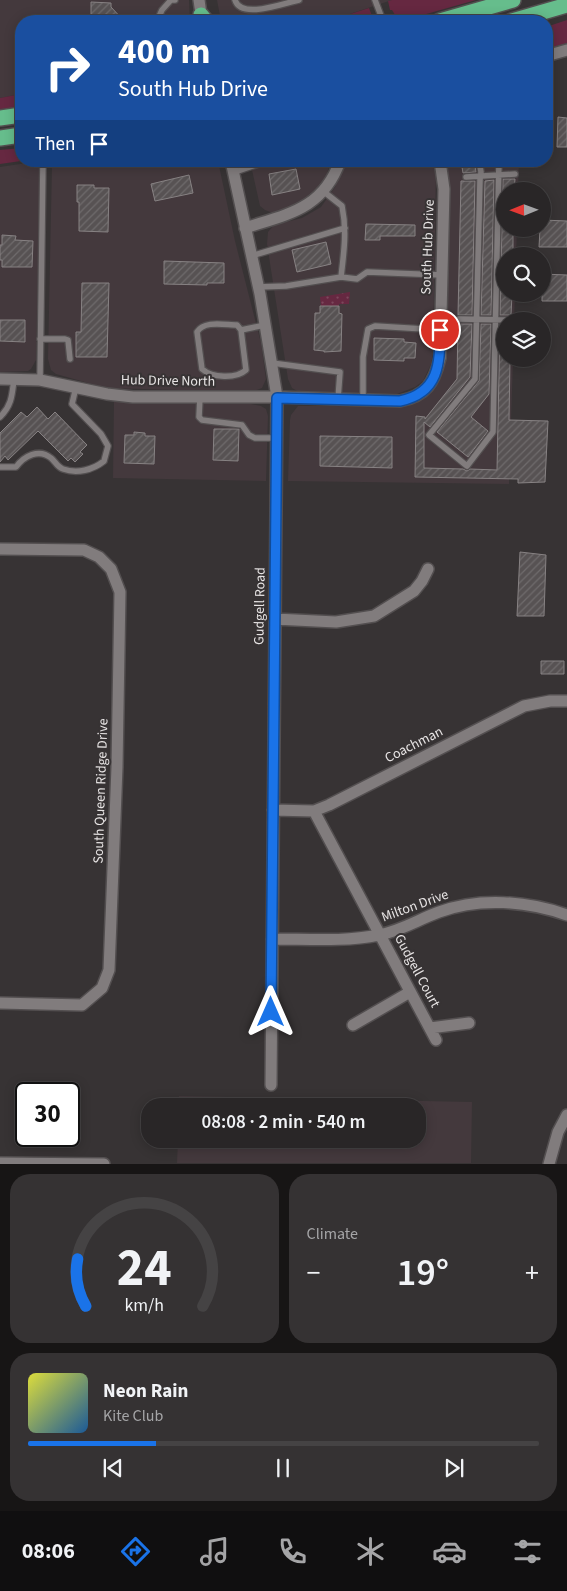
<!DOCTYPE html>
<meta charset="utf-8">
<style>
body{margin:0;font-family:"Source Sans 3",sans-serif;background:#353233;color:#f1f3f6;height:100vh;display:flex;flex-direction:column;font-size:19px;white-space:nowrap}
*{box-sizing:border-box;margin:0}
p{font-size:16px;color:#a5a5a7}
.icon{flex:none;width:28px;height:28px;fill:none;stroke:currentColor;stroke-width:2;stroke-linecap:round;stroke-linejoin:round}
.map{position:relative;height:1164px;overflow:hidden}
.panel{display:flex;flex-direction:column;gap:10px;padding:10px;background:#171515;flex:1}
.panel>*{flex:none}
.banner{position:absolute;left:15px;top:15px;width:538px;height:152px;border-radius:20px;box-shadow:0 2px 12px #0003,0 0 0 1px #454344;background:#1a4fa0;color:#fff;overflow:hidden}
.needle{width:32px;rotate:269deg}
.controls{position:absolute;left:496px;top:182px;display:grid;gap:10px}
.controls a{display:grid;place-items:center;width:55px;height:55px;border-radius:50%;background:#292627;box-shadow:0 2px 12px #0003,0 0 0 1px #454344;font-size:25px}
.speed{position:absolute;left:15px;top:1082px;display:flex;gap:10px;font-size:25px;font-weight:700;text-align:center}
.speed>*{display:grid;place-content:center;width:65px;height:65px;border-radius:50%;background:#292627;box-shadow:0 2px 12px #0003,0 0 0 1px #454344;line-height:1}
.speed .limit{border:2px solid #111;border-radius:8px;background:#fff;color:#111}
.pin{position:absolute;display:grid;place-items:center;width:42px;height:42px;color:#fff;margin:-21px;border:2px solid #fff;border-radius:50%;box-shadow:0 1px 5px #0007}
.me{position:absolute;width:55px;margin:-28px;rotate:0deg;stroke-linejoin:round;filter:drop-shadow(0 0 4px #0008)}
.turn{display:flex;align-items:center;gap:18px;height:105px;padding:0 20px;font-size:22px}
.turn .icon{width:65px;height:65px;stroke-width:2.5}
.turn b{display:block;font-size:35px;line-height:42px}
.then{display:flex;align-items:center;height:48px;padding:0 20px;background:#0003;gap:10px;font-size:19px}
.big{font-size:38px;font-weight:600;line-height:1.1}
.panel .tile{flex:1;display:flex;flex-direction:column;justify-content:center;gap:8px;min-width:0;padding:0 18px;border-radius:20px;background:#353233}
.panel .dial{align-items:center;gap:0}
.dial svg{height:130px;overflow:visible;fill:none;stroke:#454344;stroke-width:7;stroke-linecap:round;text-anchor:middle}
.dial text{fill:#f1f3f6;stroke:none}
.song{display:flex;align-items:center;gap:15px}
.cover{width:60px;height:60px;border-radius:8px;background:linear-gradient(135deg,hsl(60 70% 55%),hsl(210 70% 35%))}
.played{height:5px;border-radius:2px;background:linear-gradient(90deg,#1a73e8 25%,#454344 25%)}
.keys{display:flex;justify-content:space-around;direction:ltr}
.heat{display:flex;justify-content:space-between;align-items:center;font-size:28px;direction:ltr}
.panel .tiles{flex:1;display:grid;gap:10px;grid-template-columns:1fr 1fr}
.tile:last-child{grid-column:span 2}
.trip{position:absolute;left:141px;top:1098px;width:285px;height:50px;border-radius:20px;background:#292627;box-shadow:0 2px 12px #0003,0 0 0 1px #454344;font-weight:600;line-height:50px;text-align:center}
.tab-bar{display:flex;height:80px;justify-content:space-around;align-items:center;background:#100f10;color:#a5a5a7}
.tab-bar .icon{width:35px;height:35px}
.tab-bar .on{color:#1a73e8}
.tab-bar b{font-size:22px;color:#f1f3f6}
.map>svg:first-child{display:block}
.built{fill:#44393d}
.green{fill:#662841}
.park{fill:url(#park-dots)}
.building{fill:url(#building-hatch);stroke:#878283}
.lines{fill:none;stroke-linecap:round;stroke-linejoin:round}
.lane-casing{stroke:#534f50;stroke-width:8}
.street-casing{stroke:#534f50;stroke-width:14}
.highway-casing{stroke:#534f50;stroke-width:18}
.lane{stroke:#817c7d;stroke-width:5.5}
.street{stroke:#817c7d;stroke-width:11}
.highway{stroke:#66bd8c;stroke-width:15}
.route-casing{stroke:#114b97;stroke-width:12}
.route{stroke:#1a73e8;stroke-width:9}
.labels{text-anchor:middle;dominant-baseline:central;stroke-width:4;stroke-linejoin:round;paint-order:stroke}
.street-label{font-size:14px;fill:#e7e4e4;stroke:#373334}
</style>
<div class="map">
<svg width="567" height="1164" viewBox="0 0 567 1164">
<defs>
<pattern id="park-dots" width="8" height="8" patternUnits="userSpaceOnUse" patternTransform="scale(1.25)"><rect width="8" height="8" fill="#662841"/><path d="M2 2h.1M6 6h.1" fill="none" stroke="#7c475c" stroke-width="1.8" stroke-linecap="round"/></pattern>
<pattern id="building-hatch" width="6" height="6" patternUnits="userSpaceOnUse" patternTransform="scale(1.25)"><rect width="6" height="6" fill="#575253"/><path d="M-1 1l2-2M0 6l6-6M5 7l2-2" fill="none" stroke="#6f6b6c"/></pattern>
</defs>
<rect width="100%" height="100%" fill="#373334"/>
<path class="built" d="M0,0H189L190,21H21V94L0,98Z
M217,0H392L329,21H221Z
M40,161L36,360L31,369L28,371L0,372V167Z
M56,161H218L235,241L261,343L266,379L262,388L251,392L106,388L56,374L51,370L48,359L52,165Z
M250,161H331L325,180L320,189L296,208L273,213L265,210L260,206Z
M344,161H434L436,170L433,354L431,364L423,381L415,387L397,394L301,393L292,388L288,379L267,244L268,232L274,225L302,218L321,207L335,187Z
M446,161H519L518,191H505V229H517L516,256H505V294H515L514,321H505V359H513L509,484L288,481L290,420L291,415L298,406H392L435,385L449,182Z
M114,401L251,404L261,406L266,409L268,416L266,481L113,478Z
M179,1096L472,1102L471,1163H177L178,1139H418V1106H179Z"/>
<path class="green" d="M392,0H476L405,20L404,19L397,18L392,10H390L388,1Z
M369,8L372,16L371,17V21H329Z
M567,20V43L546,49V27Z
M21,94V107L0,109V98Z
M21,148V161L0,164V150Z"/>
<path class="park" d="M350,292L349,304H339V306H321L320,297Z"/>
<path class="building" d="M91,2L111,3V7L124,21H91Z
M558,117L567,118V147H557Z
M461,161H474L476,172L463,173Z
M296,169L300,189L272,195L269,174Z
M189,175L193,193L155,201L151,184Z
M503,179H515L514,191H505V229H513V256H505V294H512L511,315H500Z
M494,180L491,315H481L485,181Z
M461,181H475L472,315H458Z
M77,185H94V188H109L108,232L79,231V202H77Z
M542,220L567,221V247H539L540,229H542Z
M366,224L415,225V236H380V240H365Z
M2,235L16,236L15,240L33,241L32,267H2V260H0V245H2Z
M326,242L331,264L297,272L292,250Z
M164,261L224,263V283H207V285L164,284Z
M542,274L567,275V301H542Z
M82,283H109L107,357H76V332H81Z
M320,306H339V313L342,314L341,351L324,352V351L314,350L315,313H320Z
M0,320H25V342L0,341Z
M458,324H472L470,377L430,427L424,422V468L463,469L467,471L470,469L497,470L500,324L505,325V359H510L509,420L548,421L545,482L518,483V479L415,477L416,416L425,417V419L457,379Z
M481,324H491L489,394L471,417L488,431L468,457L437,432L479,381Z
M374,338L404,339V342L416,343L415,358H404V361L374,360Z
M37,407L48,419L55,412L87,445L80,452L83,454L75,462L71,458L68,461L38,431L8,460L5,456L0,462V433L21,412L27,417Z
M214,429H239L238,461L213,460Z
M134,432L145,433V436H155L154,464L124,463L125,435H134Z
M320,436L392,437V468L320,466Z
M520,552L546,555L544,616H517Z
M541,661H564V674H541Z"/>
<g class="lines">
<defs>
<path id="lane" d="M235,0C241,20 284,3 299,0
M375,0L383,21
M157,21L162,10L171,0H175
M479,161L481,172L480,180L475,379L429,435L467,466L493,432L499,161
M232,173L267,161
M466,177L515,174
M323,191L342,206C347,230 344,252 341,277
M251,256L345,228
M258,287L286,286L341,277L357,279L367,272L442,275
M459,319L511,320
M241,330L246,370C236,379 212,378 202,369L197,332C204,320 225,325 237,325L241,330L265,325
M40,339H65L68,340L70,359
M272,363L340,372L338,399
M40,380L43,161
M200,397L199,417L202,420L242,425L249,435L255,438H276
M363,400V357L368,329L375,326L441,330
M0,417C12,405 12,395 14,379
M0,467H16C24,456 39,448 51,458C55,461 57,467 63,469C77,474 93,470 104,461L108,446L101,434L72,404L76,387"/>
<path id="street" d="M199,0L202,21
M546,56L567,50
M231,161L260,294L277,397L271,1085
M245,228C288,214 323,209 340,161
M0,379L40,380L107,394L133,397H277L400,401C426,396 434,383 440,358L444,189L440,161
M0,549L84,550L99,557L111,569L120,592L117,767L109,970L102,988L82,1005L0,1003
M275,619L336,622L374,616L414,591L422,581L428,569
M273,810L314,811L329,805L524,706L550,701H567
M314,811L436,1040
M272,939C308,939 344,942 379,935C403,930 417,920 439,912C480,897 527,901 567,915
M353,1025L410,992
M430,1028L469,1023
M0,1163L104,1164
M549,1164L558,1132L567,1115"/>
<path id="highway" d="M201,15L206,21
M440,21L513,0
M512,21L567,5
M0,118L21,115
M0,138L21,135"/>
</defs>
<use href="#lane" class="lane-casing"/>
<use href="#street" class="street-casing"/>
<use href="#highway" class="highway-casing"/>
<use href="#lane" class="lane"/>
<use href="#street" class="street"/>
<use href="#highway" class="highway"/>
</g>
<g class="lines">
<defs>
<path id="route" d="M271,1012L277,398L400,401C439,393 440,364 440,330"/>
</defs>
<use href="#route" class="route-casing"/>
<use href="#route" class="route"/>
</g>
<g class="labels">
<g class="street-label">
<text transform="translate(428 247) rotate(-88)">South Hub Drive</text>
<text transform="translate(168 381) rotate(1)">Hub Drive North</text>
<text transform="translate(260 606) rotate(-89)">Gudgell Road</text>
<text transform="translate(414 745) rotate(-27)">Coachman</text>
<text transform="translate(101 791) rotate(-88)">South Queen Ridge Drive</text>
<text transform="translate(415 906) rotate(-20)">Milton Drive</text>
<text transform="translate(417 971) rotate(62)">Gudgell Court</text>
</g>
</g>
</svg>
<div class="controls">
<a><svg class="needle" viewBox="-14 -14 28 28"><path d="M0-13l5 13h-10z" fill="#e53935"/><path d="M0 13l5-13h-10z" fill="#a5a5a7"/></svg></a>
<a><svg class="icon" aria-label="search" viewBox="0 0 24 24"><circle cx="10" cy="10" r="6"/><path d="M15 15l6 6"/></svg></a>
<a><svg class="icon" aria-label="layers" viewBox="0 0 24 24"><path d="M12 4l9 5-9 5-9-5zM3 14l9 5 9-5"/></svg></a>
</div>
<div class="speed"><div class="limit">30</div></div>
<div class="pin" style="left:440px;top:330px;background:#d93025"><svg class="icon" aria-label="arrive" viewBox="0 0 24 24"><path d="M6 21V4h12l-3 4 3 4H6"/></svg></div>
<svg class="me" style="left:271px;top:1012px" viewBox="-20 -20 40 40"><path d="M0-17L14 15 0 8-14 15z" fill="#1a73e8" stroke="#fff" stroke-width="4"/></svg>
<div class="trip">08:08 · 2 min · 540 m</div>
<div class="banner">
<div class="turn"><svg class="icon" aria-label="right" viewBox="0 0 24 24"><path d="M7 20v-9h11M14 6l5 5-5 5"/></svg><div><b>400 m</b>South Hub Drive</div></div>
<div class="then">Then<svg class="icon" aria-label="arrive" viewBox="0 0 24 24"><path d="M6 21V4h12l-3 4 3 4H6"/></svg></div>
</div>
</div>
<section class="panel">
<div class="tiles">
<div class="tile dial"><svg viewBox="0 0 100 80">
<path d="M14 69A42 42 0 1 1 86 69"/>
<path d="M14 69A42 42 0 0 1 9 40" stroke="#1a73e8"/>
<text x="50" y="56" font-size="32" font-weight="700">24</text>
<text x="50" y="72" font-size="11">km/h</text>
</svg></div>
<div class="tile"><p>Climate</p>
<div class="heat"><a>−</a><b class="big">19°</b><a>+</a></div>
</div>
<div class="tile">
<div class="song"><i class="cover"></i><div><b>Neon Rain</b><p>Kite Club</p></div></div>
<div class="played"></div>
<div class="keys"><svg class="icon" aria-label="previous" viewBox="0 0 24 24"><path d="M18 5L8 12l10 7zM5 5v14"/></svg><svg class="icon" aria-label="pause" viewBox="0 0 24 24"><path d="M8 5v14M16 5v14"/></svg><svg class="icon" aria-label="next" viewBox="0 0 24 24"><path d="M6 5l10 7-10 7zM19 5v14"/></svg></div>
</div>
</div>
</section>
<nav class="tab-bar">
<b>08:06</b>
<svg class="icon on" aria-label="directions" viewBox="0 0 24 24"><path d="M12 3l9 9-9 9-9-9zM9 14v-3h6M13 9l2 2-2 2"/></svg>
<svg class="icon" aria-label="music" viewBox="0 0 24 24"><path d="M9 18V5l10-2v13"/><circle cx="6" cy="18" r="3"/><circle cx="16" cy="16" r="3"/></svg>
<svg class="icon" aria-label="phone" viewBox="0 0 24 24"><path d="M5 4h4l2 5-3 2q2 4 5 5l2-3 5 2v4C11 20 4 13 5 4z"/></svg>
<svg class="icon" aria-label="climate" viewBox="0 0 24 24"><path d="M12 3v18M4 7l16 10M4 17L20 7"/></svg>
<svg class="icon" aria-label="car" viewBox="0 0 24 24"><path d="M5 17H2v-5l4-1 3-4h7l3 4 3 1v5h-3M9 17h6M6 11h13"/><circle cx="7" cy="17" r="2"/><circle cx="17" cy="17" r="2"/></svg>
<svg class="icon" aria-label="filters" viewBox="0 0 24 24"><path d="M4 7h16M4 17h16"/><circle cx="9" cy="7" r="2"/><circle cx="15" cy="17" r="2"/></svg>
</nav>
